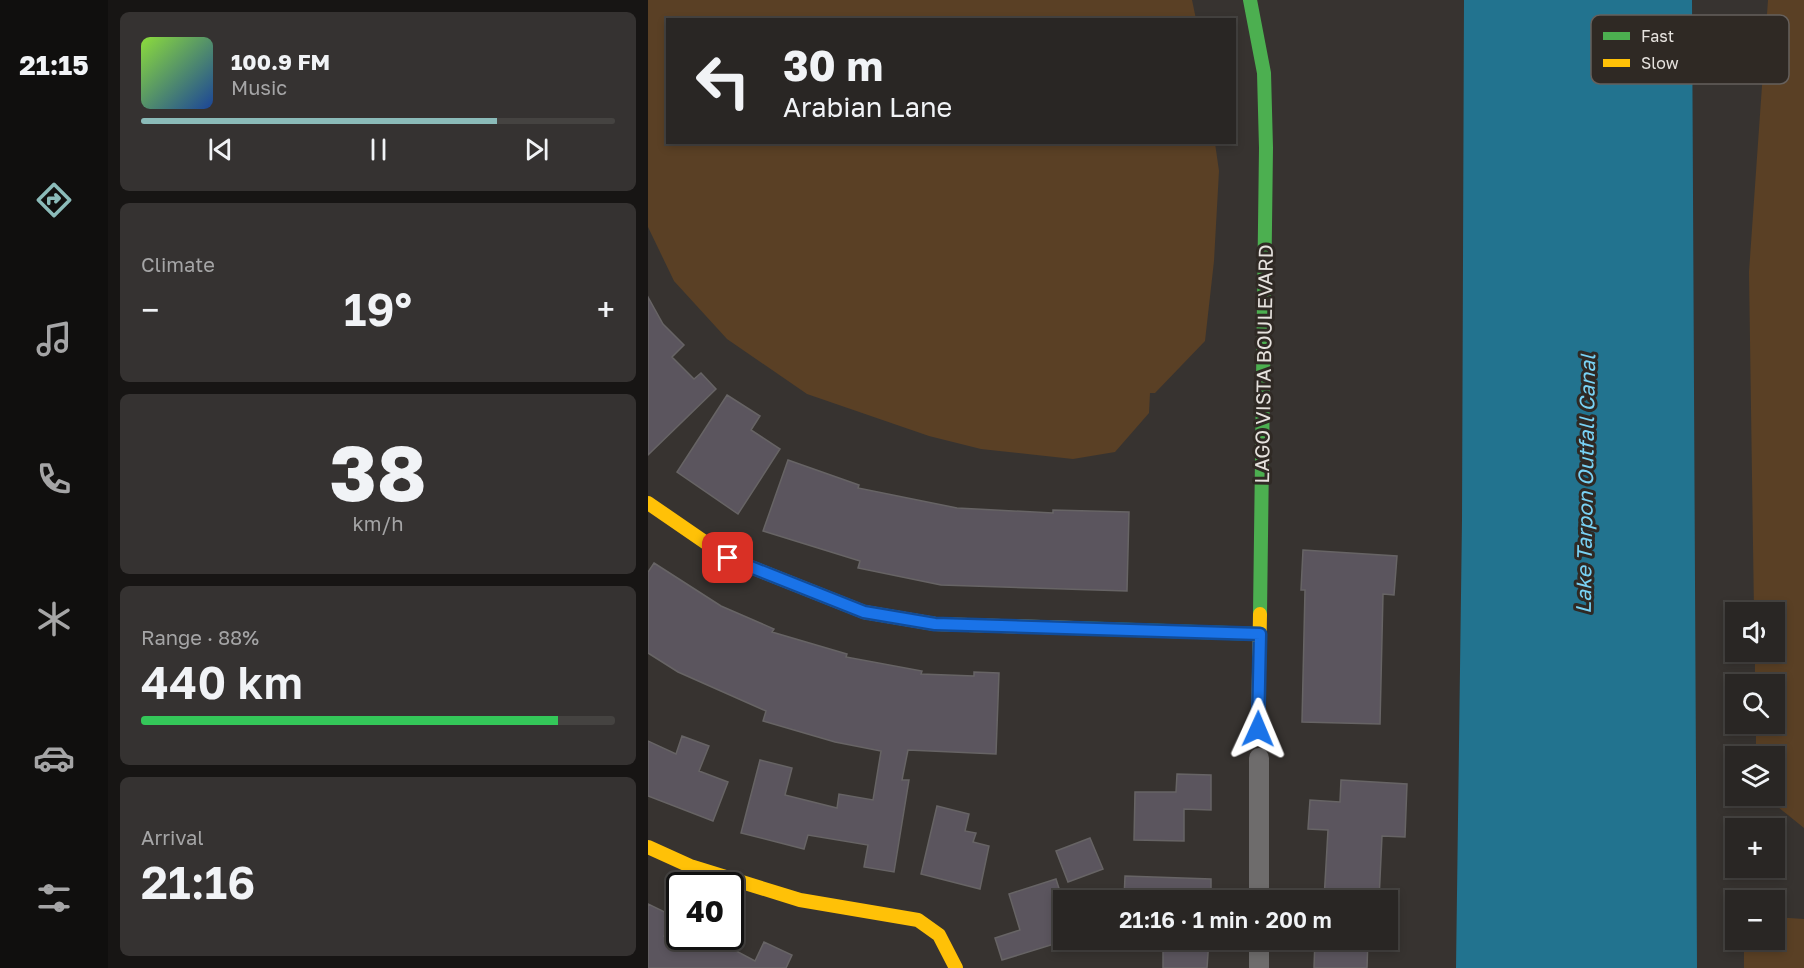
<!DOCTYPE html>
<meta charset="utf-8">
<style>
body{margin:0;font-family:"Golos Text",sans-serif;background:#353231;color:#f1f3f6;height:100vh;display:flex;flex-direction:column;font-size:22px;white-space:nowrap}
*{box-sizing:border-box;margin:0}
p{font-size:20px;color:#a5a5a6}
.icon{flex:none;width:33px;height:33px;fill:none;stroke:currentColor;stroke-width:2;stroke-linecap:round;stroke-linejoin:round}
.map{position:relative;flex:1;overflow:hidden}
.panel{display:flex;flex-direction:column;gap:12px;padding:12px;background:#171514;width:540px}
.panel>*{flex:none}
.hud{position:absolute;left:18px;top:18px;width:570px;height:126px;border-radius:0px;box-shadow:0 3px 9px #0003,0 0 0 2px #454341;background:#292624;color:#f1f3f6;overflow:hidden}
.fabs{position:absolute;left:1077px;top:602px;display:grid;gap:12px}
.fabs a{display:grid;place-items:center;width:60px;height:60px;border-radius:0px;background:#292624;box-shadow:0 3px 9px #0003,0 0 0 2px #454341;font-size:30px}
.speed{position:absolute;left:18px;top:872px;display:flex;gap:12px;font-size:30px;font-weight:700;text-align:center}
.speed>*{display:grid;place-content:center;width:78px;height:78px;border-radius:50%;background:#292624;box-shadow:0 3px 9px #0003,0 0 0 2px #454341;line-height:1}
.speed .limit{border:3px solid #111;border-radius:9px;background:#fff;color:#111}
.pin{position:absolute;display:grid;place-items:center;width:51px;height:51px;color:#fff;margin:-26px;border-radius:12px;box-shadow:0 3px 9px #0006}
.me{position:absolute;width:66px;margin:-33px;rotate:1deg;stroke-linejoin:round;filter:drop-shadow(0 0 4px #0008)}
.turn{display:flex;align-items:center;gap:21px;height:126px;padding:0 18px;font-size:27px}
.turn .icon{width:78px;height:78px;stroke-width:2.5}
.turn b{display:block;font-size:42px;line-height:51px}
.big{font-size:45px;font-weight:600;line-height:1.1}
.panel .card{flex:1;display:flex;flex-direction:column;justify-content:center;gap:9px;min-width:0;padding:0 21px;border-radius:9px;background:#353231}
.panel .dial{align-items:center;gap:0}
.dial b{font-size:78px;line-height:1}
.song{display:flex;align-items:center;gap:18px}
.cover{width:72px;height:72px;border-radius:9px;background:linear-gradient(135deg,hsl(90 70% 55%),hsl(220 70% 35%))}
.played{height:6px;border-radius:3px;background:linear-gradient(90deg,#8bbbb9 75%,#454341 75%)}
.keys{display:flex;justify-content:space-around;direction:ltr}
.heat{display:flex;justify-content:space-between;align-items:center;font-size:33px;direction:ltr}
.charge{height:9px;border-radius:4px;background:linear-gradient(90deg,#34c759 88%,#454341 0)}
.trip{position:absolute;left:405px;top:890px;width:345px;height:60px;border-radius:0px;background:#292624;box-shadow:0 3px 9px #0003,0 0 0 2px #454341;font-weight:600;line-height:60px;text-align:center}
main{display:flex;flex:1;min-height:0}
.tab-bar{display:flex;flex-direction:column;width:108px;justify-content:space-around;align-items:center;background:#100f0e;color:#a5a5a6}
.tab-bar .icon{width:42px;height:42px}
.tab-bar .on{color:#8bbbb9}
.tab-bar b{font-size:27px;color:#f1f3f6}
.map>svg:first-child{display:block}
.green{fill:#5a4025}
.water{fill:#22738f}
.building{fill:#5b555e;stroke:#676465;stroke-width:1.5}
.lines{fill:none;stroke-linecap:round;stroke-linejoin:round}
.street{stroke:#6e6c6c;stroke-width:20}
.fast{stroke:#4caf50;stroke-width:14}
.slow{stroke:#ffc107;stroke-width:14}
.route-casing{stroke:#114b97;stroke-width:15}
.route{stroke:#1a73e8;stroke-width:10}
.labels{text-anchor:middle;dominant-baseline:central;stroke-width:6;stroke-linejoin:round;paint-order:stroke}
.street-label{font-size:20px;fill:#e6e2de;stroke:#2f2924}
.water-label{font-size:21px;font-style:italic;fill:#79d2f4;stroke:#2f2924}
.key{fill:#2f2924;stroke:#66605c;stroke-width:1.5}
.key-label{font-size:16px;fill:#e6e2de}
</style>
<main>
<nav class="tab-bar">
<b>21:15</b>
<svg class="icon on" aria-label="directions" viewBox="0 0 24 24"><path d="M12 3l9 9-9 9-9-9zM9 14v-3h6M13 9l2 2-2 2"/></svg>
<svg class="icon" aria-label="music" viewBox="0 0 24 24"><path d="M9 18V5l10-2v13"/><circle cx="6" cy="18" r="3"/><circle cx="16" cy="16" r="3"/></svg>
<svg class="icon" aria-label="phone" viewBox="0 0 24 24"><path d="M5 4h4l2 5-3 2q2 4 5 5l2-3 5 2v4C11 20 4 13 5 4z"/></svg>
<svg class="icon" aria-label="climate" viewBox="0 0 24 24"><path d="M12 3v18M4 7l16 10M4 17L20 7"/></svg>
<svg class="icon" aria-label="car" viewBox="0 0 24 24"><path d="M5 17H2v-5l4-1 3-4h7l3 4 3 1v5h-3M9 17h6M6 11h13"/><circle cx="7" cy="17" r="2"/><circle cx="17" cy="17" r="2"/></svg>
<svg class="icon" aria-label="filters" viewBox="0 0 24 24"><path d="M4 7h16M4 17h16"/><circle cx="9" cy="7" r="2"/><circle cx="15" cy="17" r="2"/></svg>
</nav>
<section class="panel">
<div class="card">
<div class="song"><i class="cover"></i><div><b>100.9 FM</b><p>Music</p></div></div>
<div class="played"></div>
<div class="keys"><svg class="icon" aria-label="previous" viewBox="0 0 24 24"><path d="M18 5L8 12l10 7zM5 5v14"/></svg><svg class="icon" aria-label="pause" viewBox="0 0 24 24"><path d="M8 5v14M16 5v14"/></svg><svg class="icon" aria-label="next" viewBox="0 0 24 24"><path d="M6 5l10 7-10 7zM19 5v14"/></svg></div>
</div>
<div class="card"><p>Climate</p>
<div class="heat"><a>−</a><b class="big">19°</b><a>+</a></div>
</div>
<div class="card dial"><b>38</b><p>km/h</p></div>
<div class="card"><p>Range · 88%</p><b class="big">440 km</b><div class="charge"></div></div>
<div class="card"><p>Arrival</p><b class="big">21:16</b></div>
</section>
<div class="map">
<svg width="1156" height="968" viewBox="0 0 1156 968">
<rect width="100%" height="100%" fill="#373330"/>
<path class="green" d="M0,0H544L548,19L20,20V142L567,143L571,171L566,261L557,341L507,393H502L501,413L467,452L425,459L333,449L281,436L159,394L79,339L26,281L0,227Z
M1120,0H1156V828L1115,795H1126V756H1108V723H1126V684H1107V651H1126V612H1106L1101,272Z
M1127,917L1156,919V968H1096V939H1126Z"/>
<path class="water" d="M816,0H1044L1049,968H808L814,520Z"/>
<path class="building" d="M0,297L15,324L36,345L24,357L46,379L53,373L68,389L0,455Z
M79,395L112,416L103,430L132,449L90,514L29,472Z
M140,460L211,485L210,488L309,508L405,513V510L481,512L479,591L293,585L210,568L212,561L115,531Z
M655,550L749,556L746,595L735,594L732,724L654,722L657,590H653Z
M6,563L73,606L126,629L124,632L199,654L198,657L274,671L273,674L326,676V672L351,673L348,754L260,750L254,780H261L246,872L216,867L220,845L160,835L156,849L93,833L112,760L144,768L137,795L189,808L191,794L225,800L233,751L187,742L115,721L118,711L30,672L0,653V572Z
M34,736L61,746L51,771L80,782L65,821L0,796V741L28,754Z
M529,774L563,775V810L536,809V841L486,840L487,792H528Z
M693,780L759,784L757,837L734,836L731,900H676L680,830L660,829L662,800L692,802Z
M289,806L321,814L317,831L328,833L325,842L341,846L332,889L273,874Z
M442,838L455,869L420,882L408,851Z
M477,876L563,879V900H476Z
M408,879L416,904V941L354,960L347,938L372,930L361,894Z
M0,904L25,916L16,936H60L107,961L116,942L144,955L138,968H0Z
M515,939H561L559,968H515Z
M667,939H720L719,968H666Z"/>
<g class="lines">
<path class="street" d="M611,758V900
M611,939V968"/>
<path class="fast" d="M602,0L616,73L618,148L612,614
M426,628L612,634"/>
<path class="slow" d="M0,503L80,558L216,612L287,624L426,628
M610,729L612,614
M0,847L42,866L152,900L270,920L291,935L308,968"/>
</g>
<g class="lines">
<defs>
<path id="route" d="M80,558L216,612L287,624L612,634L610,729"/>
</defs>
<use href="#route" class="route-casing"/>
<use href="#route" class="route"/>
</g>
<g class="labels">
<g class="street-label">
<text transform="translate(615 364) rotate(-89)">LAGO VISTA BOULEVARD</text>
</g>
<g class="water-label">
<text transform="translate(937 484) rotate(-89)">Lake Tarpon Outfall Canal</text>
</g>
</g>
<rect x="943" y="15" width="198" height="69" rx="9" class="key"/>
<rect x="955" y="32" width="27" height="8" fill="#4caf50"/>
<rect x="955" y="59" width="27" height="8" fill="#ffc107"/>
<g class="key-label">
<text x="993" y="42">Fast</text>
<text x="993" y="69">Slow</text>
</g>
</svg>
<div class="fabs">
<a><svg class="icon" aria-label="sound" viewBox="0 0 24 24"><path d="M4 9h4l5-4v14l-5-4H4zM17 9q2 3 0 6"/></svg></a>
<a><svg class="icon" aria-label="search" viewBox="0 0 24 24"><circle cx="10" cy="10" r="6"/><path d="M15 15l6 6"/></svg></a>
<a><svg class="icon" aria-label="layers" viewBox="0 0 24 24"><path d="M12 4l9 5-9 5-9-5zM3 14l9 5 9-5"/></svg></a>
<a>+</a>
<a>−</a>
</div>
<div class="speed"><div class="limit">40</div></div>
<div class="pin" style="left:80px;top:558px;background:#d93025"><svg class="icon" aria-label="arrive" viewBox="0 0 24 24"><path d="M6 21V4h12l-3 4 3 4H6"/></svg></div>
<svg class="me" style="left:610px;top:729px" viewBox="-20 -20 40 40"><path d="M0-17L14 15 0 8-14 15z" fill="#1a73e8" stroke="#fff" stroke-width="4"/></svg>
<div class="trip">21:16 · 1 min · 200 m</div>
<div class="hud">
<div class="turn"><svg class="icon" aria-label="left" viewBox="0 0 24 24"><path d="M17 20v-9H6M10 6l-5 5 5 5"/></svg><div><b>30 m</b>Arabian Lane</div></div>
</div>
</div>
</main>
